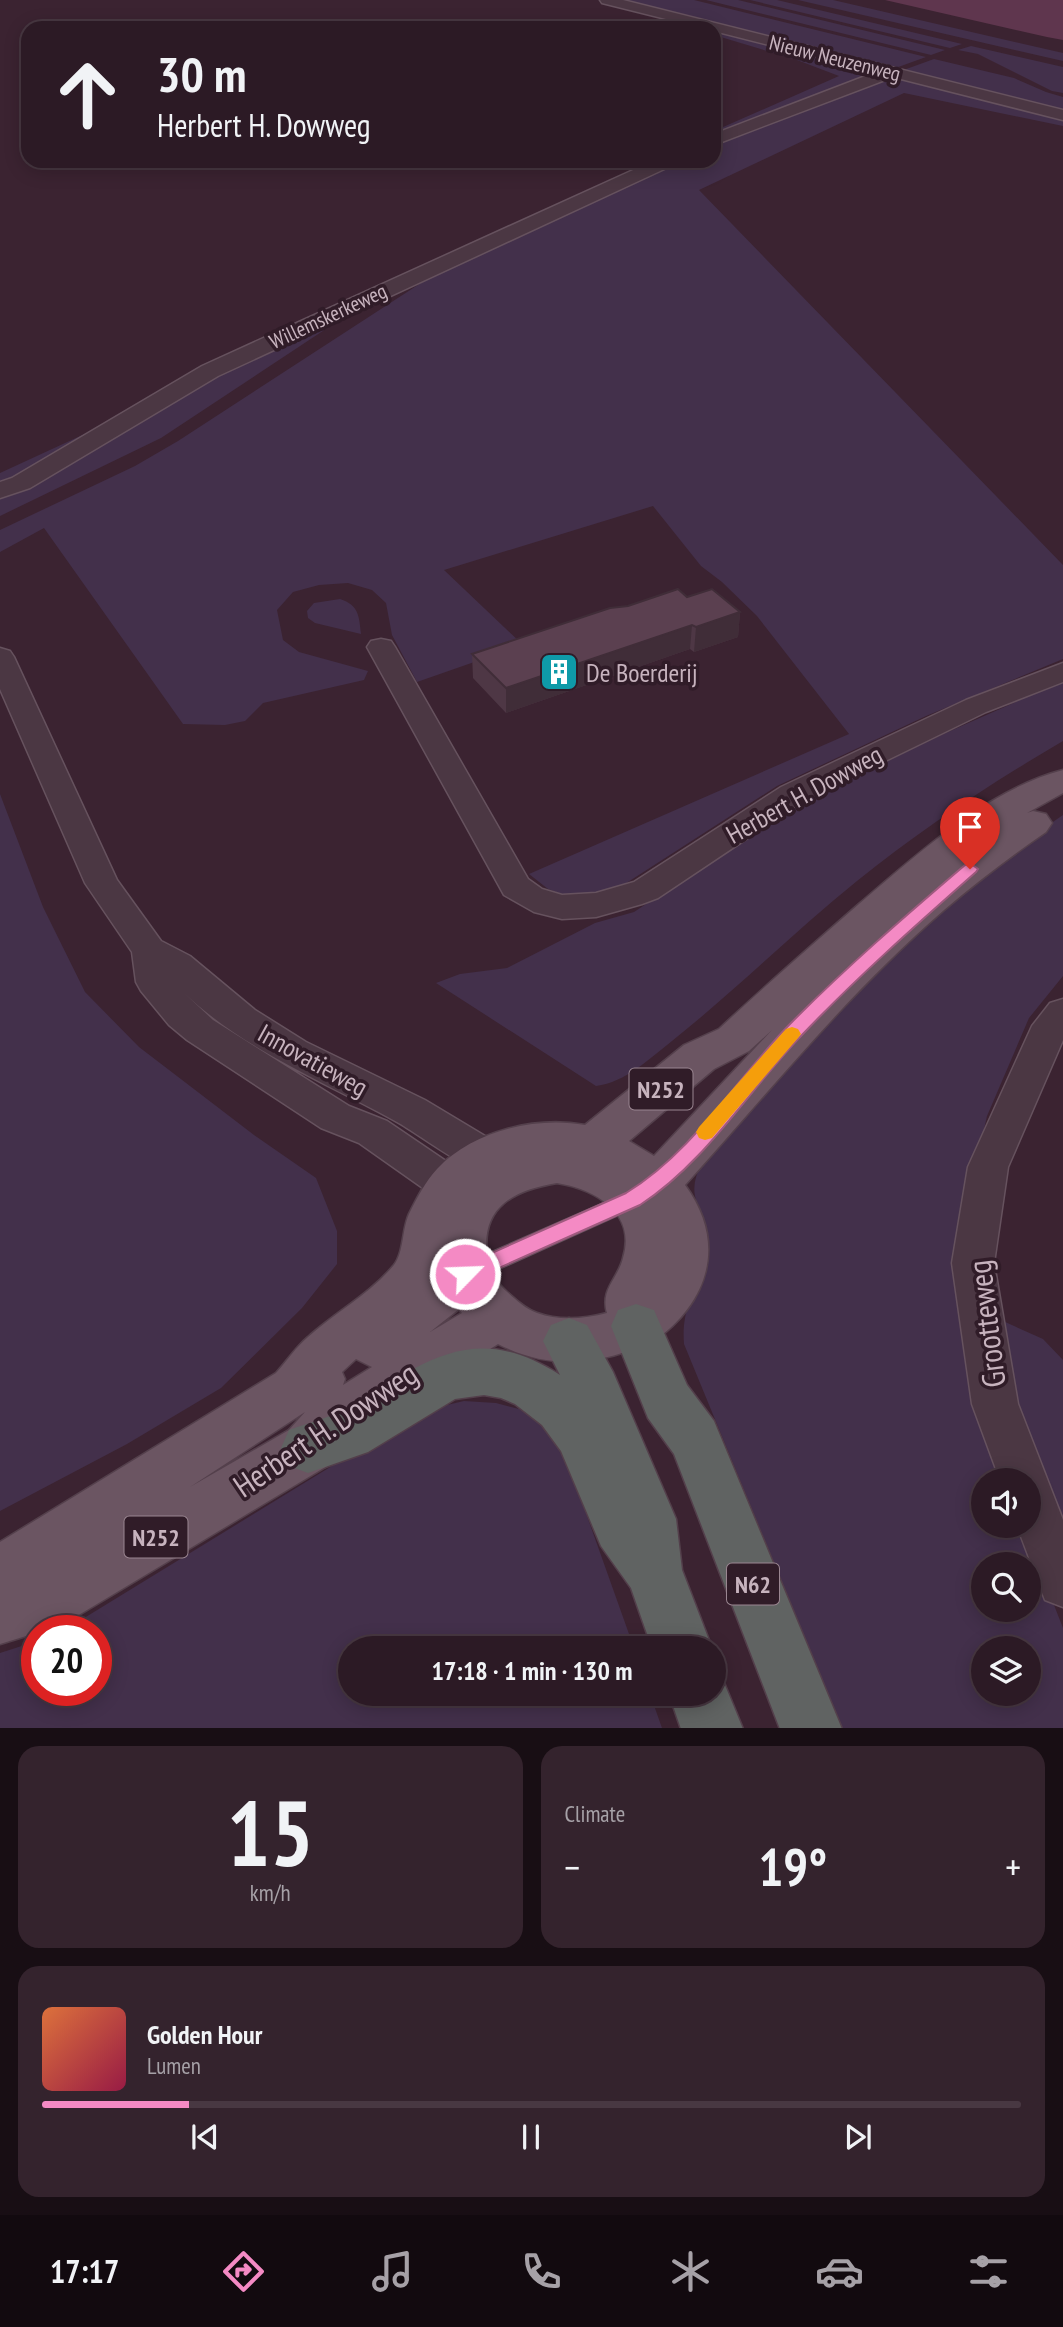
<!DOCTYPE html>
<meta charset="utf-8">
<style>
body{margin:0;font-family:"PT Sans Narrow",sans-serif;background:#34232d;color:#f1f3f6;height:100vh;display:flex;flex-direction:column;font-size:26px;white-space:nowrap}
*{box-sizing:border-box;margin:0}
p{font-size:23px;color:#a6a1a7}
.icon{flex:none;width:38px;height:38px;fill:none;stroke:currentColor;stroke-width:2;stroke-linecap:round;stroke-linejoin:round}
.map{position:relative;height:1728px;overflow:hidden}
.drawer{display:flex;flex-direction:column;gap:18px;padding:18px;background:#180e14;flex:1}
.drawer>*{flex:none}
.banner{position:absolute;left:21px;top:21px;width:700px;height:147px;border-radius:21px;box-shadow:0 4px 18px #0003,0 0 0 2px #483842;background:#2c1a25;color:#f1f3f6;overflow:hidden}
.fabs{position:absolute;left:971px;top:1468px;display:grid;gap:14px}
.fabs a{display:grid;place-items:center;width:70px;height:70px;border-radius:50%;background:#2c1a25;box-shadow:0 4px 18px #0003,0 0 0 2px #483842;font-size:35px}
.speed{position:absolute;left:21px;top:1615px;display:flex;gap:14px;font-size:35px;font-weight:700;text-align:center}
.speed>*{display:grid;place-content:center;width:91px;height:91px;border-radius:50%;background:#2c1a25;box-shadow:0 4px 18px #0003,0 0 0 2px #483842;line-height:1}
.speed .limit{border:10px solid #d22;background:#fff;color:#111}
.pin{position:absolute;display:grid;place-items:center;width:60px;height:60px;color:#fff;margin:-72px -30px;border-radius:50% 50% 50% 0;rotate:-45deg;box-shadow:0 0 7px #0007}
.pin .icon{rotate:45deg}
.me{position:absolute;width:77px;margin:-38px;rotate:66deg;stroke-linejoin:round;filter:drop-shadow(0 0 5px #0008)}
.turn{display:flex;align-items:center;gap:24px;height:147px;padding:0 21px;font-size:32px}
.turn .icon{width:91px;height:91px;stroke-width:2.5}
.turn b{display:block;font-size:49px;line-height:60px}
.big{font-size:52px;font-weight:600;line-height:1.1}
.drawer .widget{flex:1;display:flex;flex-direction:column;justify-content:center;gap:10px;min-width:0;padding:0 24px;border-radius:21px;background:#34232d}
.drawer .dial{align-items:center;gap:0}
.dial b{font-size:91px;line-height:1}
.song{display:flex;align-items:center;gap:21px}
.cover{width:84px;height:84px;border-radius:10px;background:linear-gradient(135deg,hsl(20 70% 55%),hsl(340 70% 35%))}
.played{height:7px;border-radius:4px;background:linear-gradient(90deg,#f48ac4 15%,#483842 15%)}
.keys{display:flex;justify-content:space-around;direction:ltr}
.heat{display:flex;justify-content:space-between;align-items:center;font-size:38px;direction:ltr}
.drawer .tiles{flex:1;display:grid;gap:18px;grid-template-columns:1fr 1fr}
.widget:last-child{grid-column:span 2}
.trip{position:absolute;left:338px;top:1636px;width:388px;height:70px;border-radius:35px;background:#2c1a25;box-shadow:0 4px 18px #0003,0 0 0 2px #483842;font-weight:600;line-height:70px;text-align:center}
.tabs{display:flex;height:112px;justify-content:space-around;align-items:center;background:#120a0f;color:#a6a1a7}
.tabs .icon{width:49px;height:49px}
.tabs .selected{color:#f48ac4}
.tabs b{font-size:32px;color:#f1f3f6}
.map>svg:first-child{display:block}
.green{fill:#43304b;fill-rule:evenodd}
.water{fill:#5f364e}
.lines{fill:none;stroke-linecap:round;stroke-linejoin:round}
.service-casing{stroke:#66525e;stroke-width:2}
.minor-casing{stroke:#66525e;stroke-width:3}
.primary-casing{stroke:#54404c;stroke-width:3}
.trunk-casing{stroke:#533f4b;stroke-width:3}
.service{fill:#4b3743;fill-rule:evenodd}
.minor{fill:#4b3743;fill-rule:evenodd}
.primary{fill:#6b5562;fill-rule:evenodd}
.trunk{fill:#606362;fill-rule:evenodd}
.wall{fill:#4e3745}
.shaded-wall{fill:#402d38}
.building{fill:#5b4050;stroke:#402d38;stroke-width:2}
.route{fill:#f48ac4;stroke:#9f5a7f;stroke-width:2}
.slow{fill:#f59e0b}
.labels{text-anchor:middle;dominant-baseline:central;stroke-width:7;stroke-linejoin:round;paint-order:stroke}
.far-street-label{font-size:21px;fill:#c7b3be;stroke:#301c28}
.shield{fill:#301c28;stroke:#9a8691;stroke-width:2}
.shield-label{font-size:24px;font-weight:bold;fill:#c7b3be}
.poi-label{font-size:26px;fill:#c7b3be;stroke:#301c28;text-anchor:start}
.street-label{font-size:26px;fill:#c7b3be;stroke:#301c28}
.near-street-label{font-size:32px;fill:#c7b3be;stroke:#301c28}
</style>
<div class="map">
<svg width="1063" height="1729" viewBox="0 0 1063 1729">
<rect width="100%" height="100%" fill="#3b2331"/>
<path class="green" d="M614,0H694L926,57L890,70Z
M706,0H738L945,50L931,55Z
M750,0H777L962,44L950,48Z
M798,0H833L1063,53V61Z
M714,30L866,68L873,75L714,138V131L839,76L797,60L714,35Z
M971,46L1063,67V93L1052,91L978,54L958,50Z
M934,59L1014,78L1046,92L1063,97V114L898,72Z
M894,78L1063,118V126L904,93L699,190L1063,565V659L926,716L777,786L614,891L567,896L548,889L529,874L849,734L757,616L722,582L701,566L653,506L444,570L523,645L417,682L392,635L386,603L372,590L348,583L319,585L293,592L277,610L283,640L299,652L368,671L364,680L263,703L245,721L225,725L183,724L44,528L0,552V530L135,466L178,441L441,270L679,161H714V145L885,79Z
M356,309L161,438L0,516V473Z
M340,599C359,605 359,616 361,634L315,623L308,618L307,611L314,603Z
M1063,681V741C991,783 922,829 857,881C794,932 736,990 672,1041C649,1059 626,1082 596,1086L436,983L460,974L507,968L595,923L634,912L800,803L948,732Z
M0,794L43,907L85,992L139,1047L254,1135L316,1178L337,1231V1264L302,1308L221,1388L127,1444L0,1511Z
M1063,815V976L1029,1018L987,1116L965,1214L974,1379L1005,1480H984V1526H1023L1063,1628V1728H842L684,1344C681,1305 698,1289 705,1255C709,1234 699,1216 695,1196C691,1177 705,1157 714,1141L927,920L1031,837ZM984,1564H1029V1610H984ZM984,1648H1029V1694H984Z
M994,1317L1043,1339L1063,1360V1528L1030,1457Z
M464,1401L496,1403L519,1409L546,1427L566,1457L634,1648H350V1694H650L662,1728H0V1653L37,1641V1690H96V1631H63L384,1434L434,1408Z"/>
<path class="water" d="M885,0H1063V40L1047,37Z"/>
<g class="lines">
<defs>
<path id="service" d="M633,1190L641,1193L644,1199L641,1205L475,1280L467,1283L459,1280L456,1273L459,1266Z"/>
<path id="minor" d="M600,0H623L1063,110V120L893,77L714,145V134L876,72L714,31V28H702L602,3Z
M653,161H675L673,165L218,376L30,488L0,498V482L12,478L202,366Z
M381,639L391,641L395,647L528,879L542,889L562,895L596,893L634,882L781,787L966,700L1063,663V682L986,712L803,801L658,898L642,904L596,917L562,919L534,912L504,895L367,647L371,641Z
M0,648L10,651L14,657L117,880L161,941L190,956L255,1010L306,1042L425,1100L500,1145L506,1156L500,1167C496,1169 489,1172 485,1172C466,1170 417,1133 397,1122C324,1081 245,1051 183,992L213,1020L349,1106L387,1121L465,1174L471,1186L465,1198L451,1203L437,1198L359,1143L321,1128L187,1040L169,1025L141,991L136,982L132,952L85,883L0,689Z
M1063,999V1040L1008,1167L994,1263L1018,1404L1063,1520V1607L1045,1600L1017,1526H1029V1480H1000L972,1404L952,1263L968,1167L1032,1026L1050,1003Z"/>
<path id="primary" d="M1063,770V793L1027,813L1033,811L1046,814L1052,823L1046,832C1011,856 977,882 944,910C849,992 769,1092 685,1185C728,1244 708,1303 653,1342C646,1347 635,1349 628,1351C583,1367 541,1366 498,1344L354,1435L327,1466L62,1625L0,1644V1542L276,1373C287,1361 296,1347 308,1337C336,1312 370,1294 394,1265C404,1252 402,1229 409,1214C417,1198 425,1182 437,1169C472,1131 536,1116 585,1125L684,1045L719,1029C765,986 812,945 859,904C917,854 989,789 1063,770ZM772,1030L654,1156L629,1141L714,1069L749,1051ZM557,1183C594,1189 637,1212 623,1258C618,1279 600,1289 607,1313C584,1319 559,1321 537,1313C525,1309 515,1299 506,1291C493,1279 490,1271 487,1254C481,1206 515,1190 557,1183ZM459,1309L462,1313L430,1332ZM356,1359L372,1367L343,1385L345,1379L342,1372ZM305,1412L289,1430L190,1487Z"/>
<path id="trunk" d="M636,1304L654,1310L687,1385L714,1421L842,1729H780L674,1454L648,1418L611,1326L618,1310Z
M569,1318L587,1325L613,1372L676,1519L682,1570L712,1648H652L631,1588L601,1546L561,1451L542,1425L515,1404L501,1398L484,1395L455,1399L368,1452L308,1473L289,1466L281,1448L289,1430C307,1423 327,1419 344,1409C422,1366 470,1317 560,1375L543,1341L551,1325Z
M714,1670L720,1673L743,1729H681L669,1694H714Z"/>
</defs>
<use href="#service" class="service-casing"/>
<use href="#minor" class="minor-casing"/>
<use href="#primary" class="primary-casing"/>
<use href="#trunk" class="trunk-casing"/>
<use href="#service" class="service"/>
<use href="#minor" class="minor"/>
<use href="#primary" class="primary"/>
<use href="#trunk" class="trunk"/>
</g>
<path class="wall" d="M687,597L740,612L738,637L694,652L690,649L506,713L473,678L472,654Z"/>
<path class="shaded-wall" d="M740,612L738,637L694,652L696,627Z
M692,625L690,649L506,713V688Z"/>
<path class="building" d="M678,589L687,597L712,589L740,612L696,627L692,625L506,688L472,654L610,608L628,606Z"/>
<path class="route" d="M970,863L978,869L976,872C916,925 856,978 801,1036C748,1091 705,1163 640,1205L472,1280L465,1283L458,1280L455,1274L458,1268L626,1193C692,1153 735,1081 788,1026C844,969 904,917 965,865Z"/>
<path class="slow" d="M792,1027L798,1029L801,1034L798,1038L712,1138L705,1140L699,1138L696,1132L699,1127L786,1029Z"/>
<defs>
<symbol id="building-square" viewBox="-11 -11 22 22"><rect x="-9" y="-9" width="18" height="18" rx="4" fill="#0f9aa8" stroke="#301c28"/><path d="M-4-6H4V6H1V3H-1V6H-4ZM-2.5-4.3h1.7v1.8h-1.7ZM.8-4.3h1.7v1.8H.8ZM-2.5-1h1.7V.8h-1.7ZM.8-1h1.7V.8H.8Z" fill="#fff"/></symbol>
</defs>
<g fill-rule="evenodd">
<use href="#building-square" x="537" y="650" width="44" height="44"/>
</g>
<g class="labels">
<g class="far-street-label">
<text transform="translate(835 58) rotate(14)">Nieuw Neuzenweg</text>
<text transform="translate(328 316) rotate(-25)">Willemskerkeweg</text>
</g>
<g class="shield">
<rect x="629.5" y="1068.5" width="63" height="41" rx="5"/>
<rect x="124.5" y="1516.5" width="63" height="41" rx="5"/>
<rect x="727" y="1563.5" width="52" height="41" rx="5"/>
</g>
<g class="shield-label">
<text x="661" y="1089">N252</text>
<text x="156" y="1537">N252</text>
<text x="753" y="1584">N62</text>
</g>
<g class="poi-label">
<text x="586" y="672">De Boerderij</text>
</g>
<g class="street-label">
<text transform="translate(804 794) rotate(-29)">Herbert H. Dowweg</text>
<text transform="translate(313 1060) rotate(29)">Innovatieweg</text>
</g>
<g class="near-street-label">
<text transform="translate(986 1324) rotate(-97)">Grootteweg</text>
<text transform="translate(325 1429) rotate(-34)">Herbert H. Dowweg</text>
</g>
</g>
</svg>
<div class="fabs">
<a><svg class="icon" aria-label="sound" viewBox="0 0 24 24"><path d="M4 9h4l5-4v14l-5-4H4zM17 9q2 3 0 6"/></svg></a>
<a><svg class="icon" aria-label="search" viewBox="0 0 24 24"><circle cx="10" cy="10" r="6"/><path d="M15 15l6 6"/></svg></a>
<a><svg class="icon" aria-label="layers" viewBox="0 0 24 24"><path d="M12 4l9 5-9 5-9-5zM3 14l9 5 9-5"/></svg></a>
</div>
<div class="speed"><div class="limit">20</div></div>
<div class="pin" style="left:970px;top:869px;background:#d93025"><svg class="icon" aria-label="arrive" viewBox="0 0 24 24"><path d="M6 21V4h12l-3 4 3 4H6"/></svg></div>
<svg class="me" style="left:465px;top:1274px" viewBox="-20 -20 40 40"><circle r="17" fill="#f48ac4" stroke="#fff" stroke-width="3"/><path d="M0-11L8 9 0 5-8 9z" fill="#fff"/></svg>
<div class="trip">17:18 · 1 min · 130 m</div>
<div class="banner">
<div class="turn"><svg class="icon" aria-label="ahead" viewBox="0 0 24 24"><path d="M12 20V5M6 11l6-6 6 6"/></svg><div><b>30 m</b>Herbert H. Dowweg</div></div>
</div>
</div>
<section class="drawer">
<div class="tiles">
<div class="widget dial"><b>15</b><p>km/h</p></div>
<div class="widget"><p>Climate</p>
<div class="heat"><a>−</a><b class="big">19°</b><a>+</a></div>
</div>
<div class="widget">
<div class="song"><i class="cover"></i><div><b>Golden Hour</b><p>Lumen</p></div></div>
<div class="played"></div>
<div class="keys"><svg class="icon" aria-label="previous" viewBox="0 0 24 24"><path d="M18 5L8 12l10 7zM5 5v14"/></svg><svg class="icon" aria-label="pause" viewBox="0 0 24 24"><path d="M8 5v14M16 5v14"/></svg><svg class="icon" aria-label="next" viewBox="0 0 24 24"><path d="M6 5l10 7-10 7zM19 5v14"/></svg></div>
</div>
</div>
</section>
<nav class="tabs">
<b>17:17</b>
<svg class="icon selected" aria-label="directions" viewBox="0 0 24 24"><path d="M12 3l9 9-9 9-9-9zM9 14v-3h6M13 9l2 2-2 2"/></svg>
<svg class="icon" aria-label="music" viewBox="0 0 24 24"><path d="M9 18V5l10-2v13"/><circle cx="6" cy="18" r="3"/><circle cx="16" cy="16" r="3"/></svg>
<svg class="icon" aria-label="phone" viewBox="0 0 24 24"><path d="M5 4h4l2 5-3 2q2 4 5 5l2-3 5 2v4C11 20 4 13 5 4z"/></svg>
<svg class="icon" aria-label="climate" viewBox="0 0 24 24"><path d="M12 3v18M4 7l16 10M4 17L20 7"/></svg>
<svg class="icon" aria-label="car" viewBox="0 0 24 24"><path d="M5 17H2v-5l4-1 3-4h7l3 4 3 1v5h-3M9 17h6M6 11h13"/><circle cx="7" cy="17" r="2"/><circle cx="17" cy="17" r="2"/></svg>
<svg class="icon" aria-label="filters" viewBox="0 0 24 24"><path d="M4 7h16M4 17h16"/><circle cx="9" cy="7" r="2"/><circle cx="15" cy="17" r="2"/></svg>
</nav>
